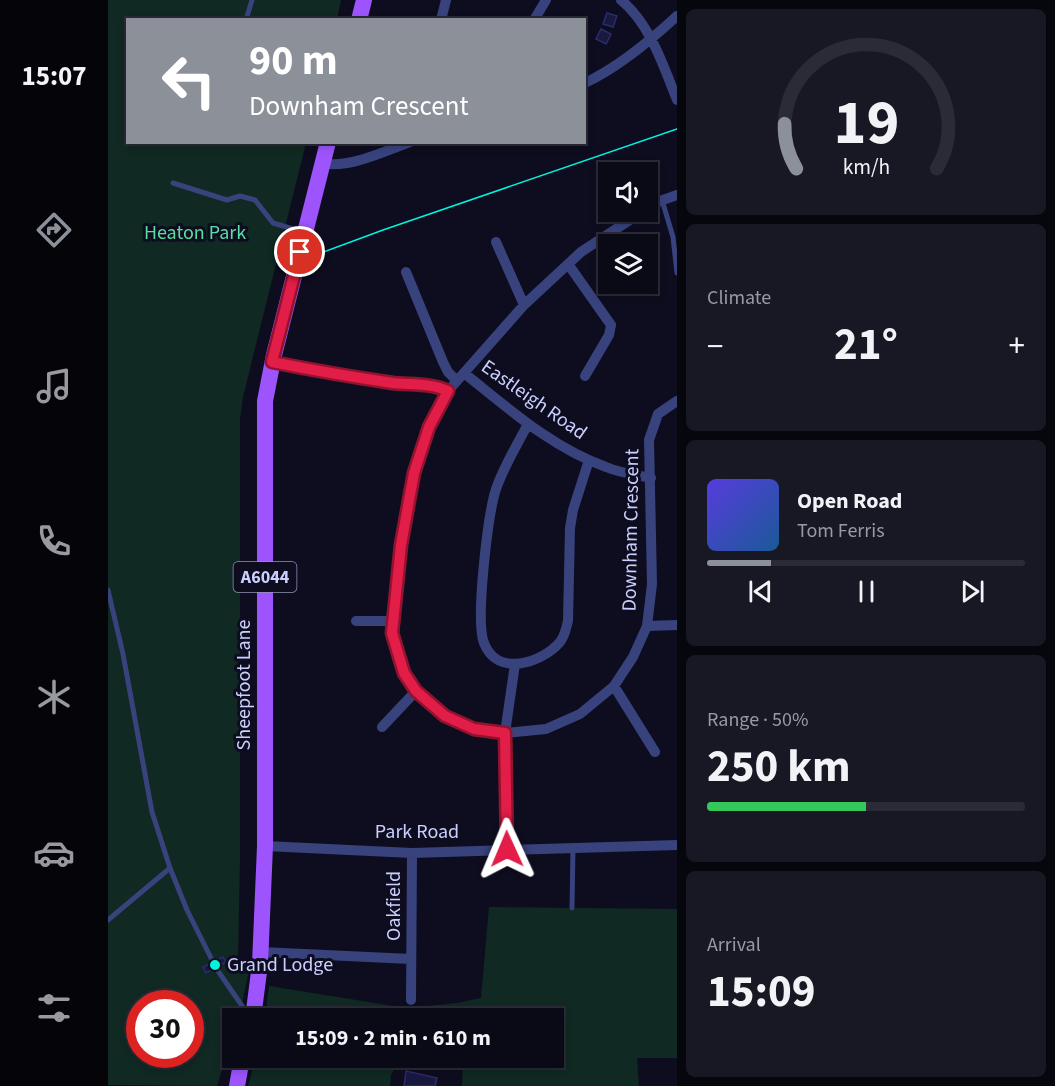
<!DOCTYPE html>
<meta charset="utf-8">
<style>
body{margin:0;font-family:"Source Sans 3",sans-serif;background:#181824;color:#f1f3f6;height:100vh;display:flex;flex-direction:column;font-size:22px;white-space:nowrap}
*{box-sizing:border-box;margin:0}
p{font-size:20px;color:#999aa1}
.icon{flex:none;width:33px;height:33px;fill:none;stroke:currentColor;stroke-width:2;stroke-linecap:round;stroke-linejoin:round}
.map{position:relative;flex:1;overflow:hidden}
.details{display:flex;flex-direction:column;gap:9px;padding:9px;background:#06060d;width:378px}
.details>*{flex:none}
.hud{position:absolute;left:18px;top:18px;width:460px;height:126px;border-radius:0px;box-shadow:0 3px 9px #0003,0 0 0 2px #2a2b36;background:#8c9099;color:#fff;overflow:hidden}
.tools{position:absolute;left:490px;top:162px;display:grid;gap:12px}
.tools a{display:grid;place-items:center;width:60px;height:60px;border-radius:0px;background:#0a0a17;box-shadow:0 3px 9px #0003,0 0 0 2px #2a2b36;font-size:30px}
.speed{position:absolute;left:18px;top:990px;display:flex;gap:12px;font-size:30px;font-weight:700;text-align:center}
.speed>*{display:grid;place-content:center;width:78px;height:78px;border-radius:50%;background:#0a0a17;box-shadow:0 3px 9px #0003,0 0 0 2px #2a2b36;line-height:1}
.speed .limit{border:9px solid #d22;background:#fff;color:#111}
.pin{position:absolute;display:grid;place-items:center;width:51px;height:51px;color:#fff;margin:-26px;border:3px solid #fff;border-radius:50%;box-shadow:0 2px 6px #0007}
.me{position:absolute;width:66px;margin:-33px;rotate:359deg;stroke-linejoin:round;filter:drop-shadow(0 0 4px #0008)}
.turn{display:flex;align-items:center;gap:21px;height:126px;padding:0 24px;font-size:27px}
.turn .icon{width:78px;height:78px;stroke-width:2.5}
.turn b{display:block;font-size:42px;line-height:51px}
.big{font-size:45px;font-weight:700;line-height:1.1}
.details .card{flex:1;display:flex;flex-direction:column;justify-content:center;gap:9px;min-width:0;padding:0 21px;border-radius:9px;background:#181824}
.details .dial{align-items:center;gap:0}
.dial svg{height:156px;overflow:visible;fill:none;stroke:#2a2b36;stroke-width:7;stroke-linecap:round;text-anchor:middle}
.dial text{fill:#f1f3f6;stroke:none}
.song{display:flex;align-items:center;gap:18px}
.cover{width:72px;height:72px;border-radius:9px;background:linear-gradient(135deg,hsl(250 70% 55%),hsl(210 70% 35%))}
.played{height:6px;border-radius:3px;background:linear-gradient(90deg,#8c9099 20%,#2a2b36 20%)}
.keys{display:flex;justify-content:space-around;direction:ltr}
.heat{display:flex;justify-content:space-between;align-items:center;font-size:33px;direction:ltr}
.charge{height:9px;border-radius:4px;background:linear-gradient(90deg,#34c759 50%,#2a2b36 0)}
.trip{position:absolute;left:114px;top:1008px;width:342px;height:60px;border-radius:0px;background:#0a0a17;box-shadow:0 3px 9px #0003,0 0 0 2px #2a2b36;font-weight:700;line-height:60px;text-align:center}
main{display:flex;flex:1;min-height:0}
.dock{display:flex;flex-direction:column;width:108px;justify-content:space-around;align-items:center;background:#040409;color:#999aa1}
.dock .icon{width:42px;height:42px}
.dock .selected{color:#8c9099}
.dock b{font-size:27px;color:#f1f3f6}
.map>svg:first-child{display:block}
.green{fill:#102923;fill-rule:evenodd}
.building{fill:#191940;stroke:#2c2b6c;stroke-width:1.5}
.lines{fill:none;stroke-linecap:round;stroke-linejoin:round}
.lane{stroke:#38437e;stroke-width:5}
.street{stroke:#38437e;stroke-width:10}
.primary{stroke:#9d54fd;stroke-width:16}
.tram{stroke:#03f3dd;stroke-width:1.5}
.route-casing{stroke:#92132f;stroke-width:15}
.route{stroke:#e11d48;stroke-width:10}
.poi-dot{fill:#03f3dd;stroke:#0d0d1f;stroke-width:2}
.labels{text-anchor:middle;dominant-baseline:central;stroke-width:6;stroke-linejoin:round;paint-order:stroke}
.shield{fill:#0d0d1f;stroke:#9295bb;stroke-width:1.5}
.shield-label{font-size:18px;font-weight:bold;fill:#cbcffe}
.park-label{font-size:20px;fill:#59dda3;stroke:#0d0d1f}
.street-label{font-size:20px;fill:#cbcffe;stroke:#0d0d1f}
.poi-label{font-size:20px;fill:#cbcffe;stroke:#0d0d1f;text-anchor:start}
</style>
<main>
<nav class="dock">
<b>15:07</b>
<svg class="icon selected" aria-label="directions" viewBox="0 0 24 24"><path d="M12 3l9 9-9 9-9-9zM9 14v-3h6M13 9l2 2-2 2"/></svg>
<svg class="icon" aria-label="music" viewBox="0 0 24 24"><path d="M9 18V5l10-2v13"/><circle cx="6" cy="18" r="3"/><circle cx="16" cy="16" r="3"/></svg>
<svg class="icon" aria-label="phone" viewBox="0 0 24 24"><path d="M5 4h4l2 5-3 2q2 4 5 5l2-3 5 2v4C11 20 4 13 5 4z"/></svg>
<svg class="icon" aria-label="climate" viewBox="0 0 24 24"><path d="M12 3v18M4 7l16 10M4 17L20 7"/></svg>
<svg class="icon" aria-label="car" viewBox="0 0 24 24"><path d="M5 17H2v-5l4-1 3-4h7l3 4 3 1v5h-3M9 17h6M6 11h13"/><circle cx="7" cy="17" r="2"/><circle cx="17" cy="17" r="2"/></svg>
<svg class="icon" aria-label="filters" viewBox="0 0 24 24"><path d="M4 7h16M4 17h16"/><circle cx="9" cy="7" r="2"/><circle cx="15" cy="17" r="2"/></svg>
</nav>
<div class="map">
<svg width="569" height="1086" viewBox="0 0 569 1086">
<rect width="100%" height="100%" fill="#0d0d1f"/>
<path class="green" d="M0,0H233L229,19L20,20V142L198,143L135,397L132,419V859L130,960L142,966L131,1018H124V1038L109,1086L0,1085ZM32,1004H82V1054H32Z
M381,907L569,909V1058H529L531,1086H354L355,1058H446V1018H339L325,1011L304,1016L303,1018H157L161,986L298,1008L349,1003L373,998Z
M148,1058H293L283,1075L282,1086H140Z"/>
<path class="building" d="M499,13L509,16L505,27L495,24Z
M493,29L503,34L498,44L488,39Z
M115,957L118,962L98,973L95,967Z
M298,1071L329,1078L327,1086H296Z"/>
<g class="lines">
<path class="lane" d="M138,20L144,0
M65,183L119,200L132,196L147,200L165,223L195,232
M554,200L565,237L569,273
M0,590L15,654L44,812L62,868L79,910L105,962
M464,908L465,847
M0,920L62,868
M108,968L141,1016"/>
<path class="street" d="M513,0C542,24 555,65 569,100
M333,20L338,0
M426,20L438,0
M477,83C511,67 542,41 569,16
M215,163C240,169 277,151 302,142
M540,208L552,201L569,195
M534,212L473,252L416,305L340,391L321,427L306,473L293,545L284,633L296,673L308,691L337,716L366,729L397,733L438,729L472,714L506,686L525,657L539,626L544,584L541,440L550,414L569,401
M388,242L416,305
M460,264L503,325L501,335L477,376
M298,272L335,362L340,372L349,381
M164,362C204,370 244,377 285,383C303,385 323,383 340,391
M356,373C400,408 444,448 498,467C512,473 528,475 543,478
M420,424C409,445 396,466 388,489C380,514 367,621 376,643C389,677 433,664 452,642C457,636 458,628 460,621L462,528L465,510L481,460
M248,621H284
M539,626L569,625
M506,686L547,752
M274,727L308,691
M157,846L304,853L569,845
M399,849L397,733L407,664
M153,952L303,959
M303,1000L304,853"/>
<path class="primary" d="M251,20L256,0
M145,1018L152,964L157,846V401L166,355L220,142
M129,1086L134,1058"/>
<path class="tram" d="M202,257L275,230L569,129"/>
</g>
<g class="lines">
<defs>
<path id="route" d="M192,252L164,362C204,370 244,377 285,383C303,385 323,383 340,391L321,427L306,473L293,545L284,633L296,673L308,691L337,716L366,729L397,733L399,849"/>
</defs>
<use href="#route" class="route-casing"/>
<use href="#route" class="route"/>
</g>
<circle class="poi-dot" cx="107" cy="965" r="6"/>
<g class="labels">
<rect class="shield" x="125.5" y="562" width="63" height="30" rx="4.5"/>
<g class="shield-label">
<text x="157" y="577">A6044</text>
</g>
<g class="park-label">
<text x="87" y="233">Heaton Park</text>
</g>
<g class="street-label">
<text transform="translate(426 400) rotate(35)">Eastleigh Road</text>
<text transform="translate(523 530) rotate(-89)">Downham Crescent</text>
<text transform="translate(136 685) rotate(-90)">Sheepfoot Lane</text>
<text x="309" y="832">Park Road</text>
<text transform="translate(286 906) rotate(-90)">Oakfield</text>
</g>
<g class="poi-label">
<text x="119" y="965">Grand Lodge</text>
</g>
</g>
</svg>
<div class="tools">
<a><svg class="icon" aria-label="sound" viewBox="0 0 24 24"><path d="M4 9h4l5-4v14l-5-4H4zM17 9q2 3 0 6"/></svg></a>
<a><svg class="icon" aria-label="layers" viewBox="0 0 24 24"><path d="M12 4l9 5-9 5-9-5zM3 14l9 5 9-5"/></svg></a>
</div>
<div class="speed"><div class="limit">30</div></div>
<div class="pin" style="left:192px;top:252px;background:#d93025"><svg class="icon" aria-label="arrive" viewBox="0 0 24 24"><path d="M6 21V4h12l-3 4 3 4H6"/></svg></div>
<svg class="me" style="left:399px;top:849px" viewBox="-20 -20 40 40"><path d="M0-17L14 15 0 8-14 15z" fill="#e11d48" stroke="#fff" stroke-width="4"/></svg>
<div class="trip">15:09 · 2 min · 610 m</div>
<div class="hud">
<div class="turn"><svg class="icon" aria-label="left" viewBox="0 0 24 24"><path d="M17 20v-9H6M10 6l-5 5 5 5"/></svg><div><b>90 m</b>Downham Crescent</div></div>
</div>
</div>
<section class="details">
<div class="card dial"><svg viewBox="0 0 100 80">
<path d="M14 69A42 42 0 1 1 86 69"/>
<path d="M14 69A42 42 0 0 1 8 46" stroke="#8c9099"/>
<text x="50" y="56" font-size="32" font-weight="700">19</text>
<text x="50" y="72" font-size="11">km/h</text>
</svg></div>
<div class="card"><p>Climate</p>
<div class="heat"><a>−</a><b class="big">21°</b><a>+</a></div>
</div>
<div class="card">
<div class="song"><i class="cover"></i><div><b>Open Road</b><p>Tom Ferris</p></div></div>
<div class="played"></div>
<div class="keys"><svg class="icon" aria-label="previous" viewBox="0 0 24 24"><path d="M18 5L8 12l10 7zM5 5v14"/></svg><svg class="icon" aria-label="pause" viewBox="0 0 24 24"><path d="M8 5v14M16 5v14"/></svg><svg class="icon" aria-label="next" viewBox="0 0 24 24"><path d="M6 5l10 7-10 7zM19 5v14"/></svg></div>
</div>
<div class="card"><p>Range · 50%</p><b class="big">250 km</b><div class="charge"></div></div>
<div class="card"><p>Arrival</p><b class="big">15:09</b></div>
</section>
</main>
